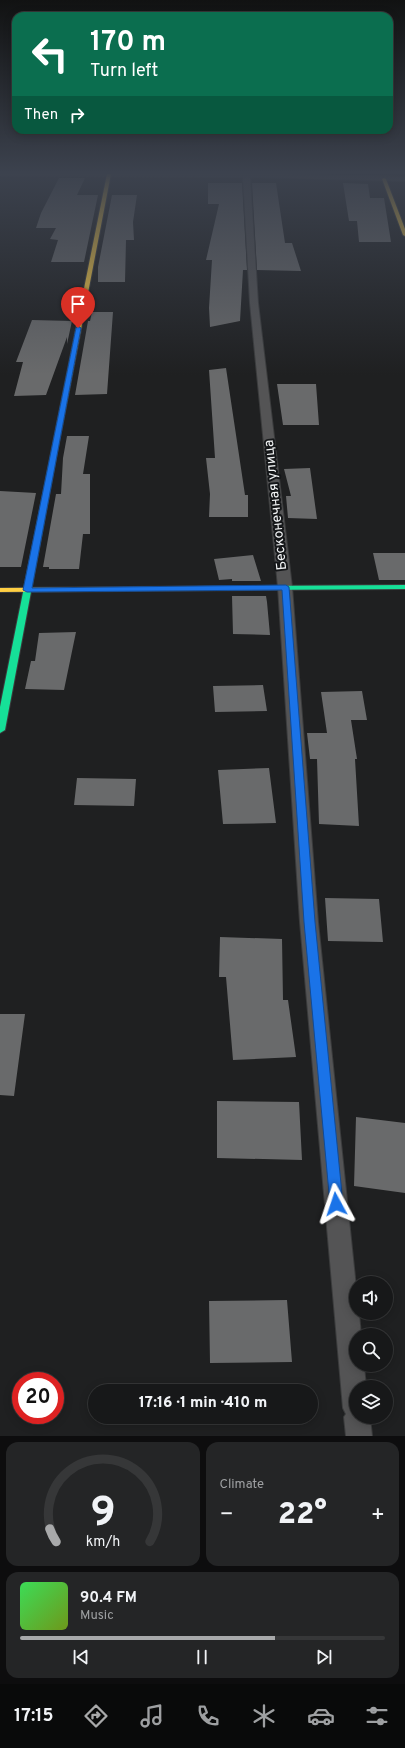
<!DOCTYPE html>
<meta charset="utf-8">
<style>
body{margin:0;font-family:Overpass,sans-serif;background:#242526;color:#f1f3f6;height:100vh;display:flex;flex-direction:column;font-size:15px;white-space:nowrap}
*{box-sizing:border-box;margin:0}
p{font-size:13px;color:#9ea0a2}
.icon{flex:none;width:22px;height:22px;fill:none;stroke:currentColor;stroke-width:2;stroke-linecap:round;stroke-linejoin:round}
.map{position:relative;height:1436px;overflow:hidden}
.sheet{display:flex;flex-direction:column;gap:6px;padding:6px;background:#0d0d0e;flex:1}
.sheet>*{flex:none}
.banner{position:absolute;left:12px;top:12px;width:381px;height:122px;border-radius:12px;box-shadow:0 2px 10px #0003,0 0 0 1px #363738;background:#0b6e4f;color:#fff;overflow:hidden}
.tools{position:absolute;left:349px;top:1276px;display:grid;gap:8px}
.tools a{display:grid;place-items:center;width:44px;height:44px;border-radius:50%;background:#171819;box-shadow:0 2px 10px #0003,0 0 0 1px #363738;font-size:20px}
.speed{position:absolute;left:12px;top:1372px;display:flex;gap:8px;font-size:20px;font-weight:700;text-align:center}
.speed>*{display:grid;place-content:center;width:52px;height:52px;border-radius:50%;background:#171819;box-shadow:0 2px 10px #0003,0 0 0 1px #363738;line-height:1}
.speed .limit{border:6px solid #d22;background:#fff;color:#111}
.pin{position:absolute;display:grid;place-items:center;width:34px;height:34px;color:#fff;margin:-41px -17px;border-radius:50% 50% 50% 0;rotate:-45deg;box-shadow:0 0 4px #0007}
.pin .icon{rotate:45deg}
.me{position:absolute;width:44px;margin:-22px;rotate:355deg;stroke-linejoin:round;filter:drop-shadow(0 0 3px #0008)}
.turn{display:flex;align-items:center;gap:14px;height:84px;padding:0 12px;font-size:18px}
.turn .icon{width:52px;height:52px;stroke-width:2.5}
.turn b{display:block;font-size:28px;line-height:34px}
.then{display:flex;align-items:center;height:38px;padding:0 12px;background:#0003;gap:8px;font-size:15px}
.big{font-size:30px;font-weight:800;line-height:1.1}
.sheet .widget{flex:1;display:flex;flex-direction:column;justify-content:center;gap:6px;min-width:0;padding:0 14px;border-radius:12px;background:#242526}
.sheet .dial{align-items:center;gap:0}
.dial svg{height:104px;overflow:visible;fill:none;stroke:#363738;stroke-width:7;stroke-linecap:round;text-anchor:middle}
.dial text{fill:#f1f3f6;stroke:none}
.song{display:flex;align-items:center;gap:12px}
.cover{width:48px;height:48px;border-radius:6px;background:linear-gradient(135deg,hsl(130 70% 55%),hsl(80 70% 35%))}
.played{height:4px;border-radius:2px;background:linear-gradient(90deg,#a8a9aa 70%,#363738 70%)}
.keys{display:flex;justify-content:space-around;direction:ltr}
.heat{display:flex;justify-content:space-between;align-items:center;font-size:22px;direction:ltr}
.sheet .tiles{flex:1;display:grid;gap:6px;grid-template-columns:1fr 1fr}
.widget:last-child{grid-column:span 2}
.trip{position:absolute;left:88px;top:1384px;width:230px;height:40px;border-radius:20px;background:#171819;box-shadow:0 2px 10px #0003,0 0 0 1px #363738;font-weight:800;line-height:40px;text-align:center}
.menu{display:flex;height:64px;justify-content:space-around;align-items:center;background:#090a0a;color:#9ea0a2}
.menu .icon{width:28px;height:28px}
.menu .selected{color:#a8a9aa}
.menu b{font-size:18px;color:#f1f3f6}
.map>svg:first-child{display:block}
.building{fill:#696a6b}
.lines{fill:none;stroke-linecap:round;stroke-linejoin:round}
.lane-casing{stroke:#3b3c3d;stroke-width:2}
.fast-casing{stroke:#3b3c3d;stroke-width:2}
.slow-casing{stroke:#3b3c3d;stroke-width:2}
.lane{fill:#545455;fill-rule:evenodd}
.fast{fill:#16e098;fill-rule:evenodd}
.slow{fill:#ffcf43;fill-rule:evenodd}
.route{fill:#1a73e8;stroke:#114b97}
.labels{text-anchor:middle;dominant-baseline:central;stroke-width:4;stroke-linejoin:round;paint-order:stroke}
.street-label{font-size:14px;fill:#f1f3f4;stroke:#151719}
</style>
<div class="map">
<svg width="405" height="1436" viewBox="0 0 405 1436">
<rect width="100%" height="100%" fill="#1f2021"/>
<path class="building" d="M59,178H85L77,195H98L84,262H51L58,240L50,239L56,228H36L41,213Z
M208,183H242L247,270H243L240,321L210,327L209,308L212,260H206L219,204H208Z
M252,183H276L285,243H292L301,271L257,270Z
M343,183L368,184L370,198H384L391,242H359L357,221H349Z
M112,195H137L133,222L134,240H126L125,282H98V267Z
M92,312H113L107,394L75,395L88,321H90Z
M32,320L72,321L67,344V337L46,395L14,396L23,362H16Z
M226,368L245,495H248V517H209L210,494L206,458H215L209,370Z
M277,384H316L319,425H283Z
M67,436H89L83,474H90V534H83L79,569H49V567H43L56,494H61L63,458Z
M310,468L317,519L288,518L286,496H291L284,469Z
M0,491L36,493L21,567H0Z
M373,553H405V580H379Z
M253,555L261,581H232V579L219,580L214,559Z
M232,596H266L267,602L270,635L233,634Z
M76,632L64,690L25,689L31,661H35L39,633Z
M263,685L267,711L215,712L213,686Z
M362,691L367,720H351L357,759H355L359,826L319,824L317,759H310L307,733H327L321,692Z
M269,768L276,823L223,824L218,770Z
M77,778L136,779L134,806L74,805Z
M325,898L379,899L383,942L328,941Z
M220,937L282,939L283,1000H288L296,1057L233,1060L226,977H219Z
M0,1014H25L14,1096L0,1095Z
M217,1101L299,1102L302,1160L217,1158Z
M356,1117L405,1123V1193L354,1186Z
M287,1300L292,1362L210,1363L209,1301Z"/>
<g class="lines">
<defs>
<path id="lane" d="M0,174H280L405,177V181L250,177L258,303L292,587L318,922L356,1287V1313H359L361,1335H356V1365H364L366,1387H356V1417H370L372,1436H346L344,1417L346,1414L343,1408L300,922L278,587L250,303L243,177L0,176Z"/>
<path id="fast" d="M56,441L59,443L5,730L0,733V707L53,443Z
M405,585V589L254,590L250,588L254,586Z"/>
<path id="slow" d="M107,174H111L59,443L56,445L53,443Z
M384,178L386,179L405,229V236L403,235L382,179Z
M254,586L258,588L257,590L0,592V588Z"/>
</defs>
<use href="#lane" class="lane-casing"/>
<use href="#fast" class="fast-casing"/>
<use href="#slow" class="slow-casing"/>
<use href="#lane" class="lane"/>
<use href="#fast" class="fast"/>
<use href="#slow" class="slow"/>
</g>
<linearGradient id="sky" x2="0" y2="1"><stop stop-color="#111212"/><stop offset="0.46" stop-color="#3c424e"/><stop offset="1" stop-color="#3c424e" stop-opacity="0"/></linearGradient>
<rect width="405" height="375" fill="url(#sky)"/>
<path class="route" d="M78,326L81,328L32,588L286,585L289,587L315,922L343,1204L341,1209L336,1211L332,1209L330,1204L304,922L282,590L27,592L23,590L76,328Z"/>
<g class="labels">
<g class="street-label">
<text transform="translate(276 505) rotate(-96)">Бесконечная улица</text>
</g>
</g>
</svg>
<div class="tools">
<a><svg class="icon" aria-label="sound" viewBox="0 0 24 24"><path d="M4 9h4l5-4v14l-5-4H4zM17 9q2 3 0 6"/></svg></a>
<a><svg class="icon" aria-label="search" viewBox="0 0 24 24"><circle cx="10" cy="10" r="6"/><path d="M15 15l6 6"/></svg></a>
<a><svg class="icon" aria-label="layers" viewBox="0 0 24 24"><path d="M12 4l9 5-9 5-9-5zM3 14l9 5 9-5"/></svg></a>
</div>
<div class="speed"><div class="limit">20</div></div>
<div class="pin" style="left:78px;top:328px;background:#d93025"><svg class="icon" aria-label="arrive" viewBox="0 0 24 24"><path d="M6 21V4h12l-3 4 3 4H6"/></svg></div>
<svg class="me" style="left:336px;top:1204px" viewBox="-20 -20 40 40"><path d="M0-17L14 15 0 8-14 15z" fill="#1a73e8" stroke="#fff" stroke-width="4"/></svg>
<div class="trip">17:16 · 1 min · 410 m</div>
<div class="banner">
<div class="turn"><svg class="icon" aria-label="left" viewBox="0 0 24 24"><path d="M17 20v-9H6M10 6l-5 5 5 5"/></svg><div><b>170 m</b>Turn left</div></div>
<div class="then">Then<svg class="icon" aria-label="right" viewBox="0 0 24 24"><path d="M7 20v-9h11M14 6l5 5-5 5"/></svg></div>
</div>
</div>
<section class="sheet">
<div class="tiles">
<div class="widget dial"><svg viewBox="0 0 100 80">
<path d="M14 69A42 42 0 1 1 86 69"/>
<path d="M14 69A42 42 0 0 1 9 59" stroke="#a8a9aa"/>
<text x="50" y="56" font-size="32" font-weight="700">9</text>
<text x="50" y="72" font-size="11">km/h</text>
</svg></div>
<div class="widget"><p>Climate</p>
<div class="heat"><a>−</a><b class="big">22°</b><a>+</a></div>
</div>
<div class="widget">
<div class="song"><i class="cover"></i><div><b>90.4 FM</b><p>Music</p></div></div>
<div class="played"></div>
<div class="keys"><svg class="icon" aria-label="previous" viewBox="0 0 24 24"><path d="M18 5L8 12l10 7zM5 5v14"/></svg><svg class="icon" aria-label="pause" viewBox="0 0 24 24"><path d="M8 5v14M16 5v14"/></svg><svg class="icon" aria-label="next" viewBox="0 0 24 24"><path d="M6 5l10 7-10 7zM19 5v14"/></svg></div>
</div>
</div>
</section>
<nav class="menu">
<b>17:15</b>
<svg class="icon selected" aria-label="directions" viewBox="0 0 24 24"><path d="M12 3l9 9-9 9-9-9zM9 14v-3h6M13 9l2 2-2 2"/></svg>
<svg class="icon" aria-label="music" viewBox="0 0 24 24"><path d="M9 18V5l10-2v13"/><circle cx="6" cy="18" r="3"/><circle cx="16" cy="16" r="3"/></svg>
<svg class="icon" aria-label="phone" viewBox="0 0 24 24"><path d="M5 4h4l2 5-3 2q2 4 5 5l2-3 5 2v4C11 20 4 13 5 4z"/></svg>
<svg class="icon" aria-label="climate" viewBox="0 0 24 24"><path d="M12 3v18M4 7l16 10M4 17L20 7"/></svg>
<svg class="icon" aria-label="car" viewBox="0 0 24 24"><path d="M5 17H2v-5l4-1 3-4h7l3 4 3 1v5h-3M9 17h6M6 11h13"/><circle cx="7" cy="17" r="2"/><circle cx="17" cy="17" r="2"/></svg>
<svg class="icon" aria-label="filters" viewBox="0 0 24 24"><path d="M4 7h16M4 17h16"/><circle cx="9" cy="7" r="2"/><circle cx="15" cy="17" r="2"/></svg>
</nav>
